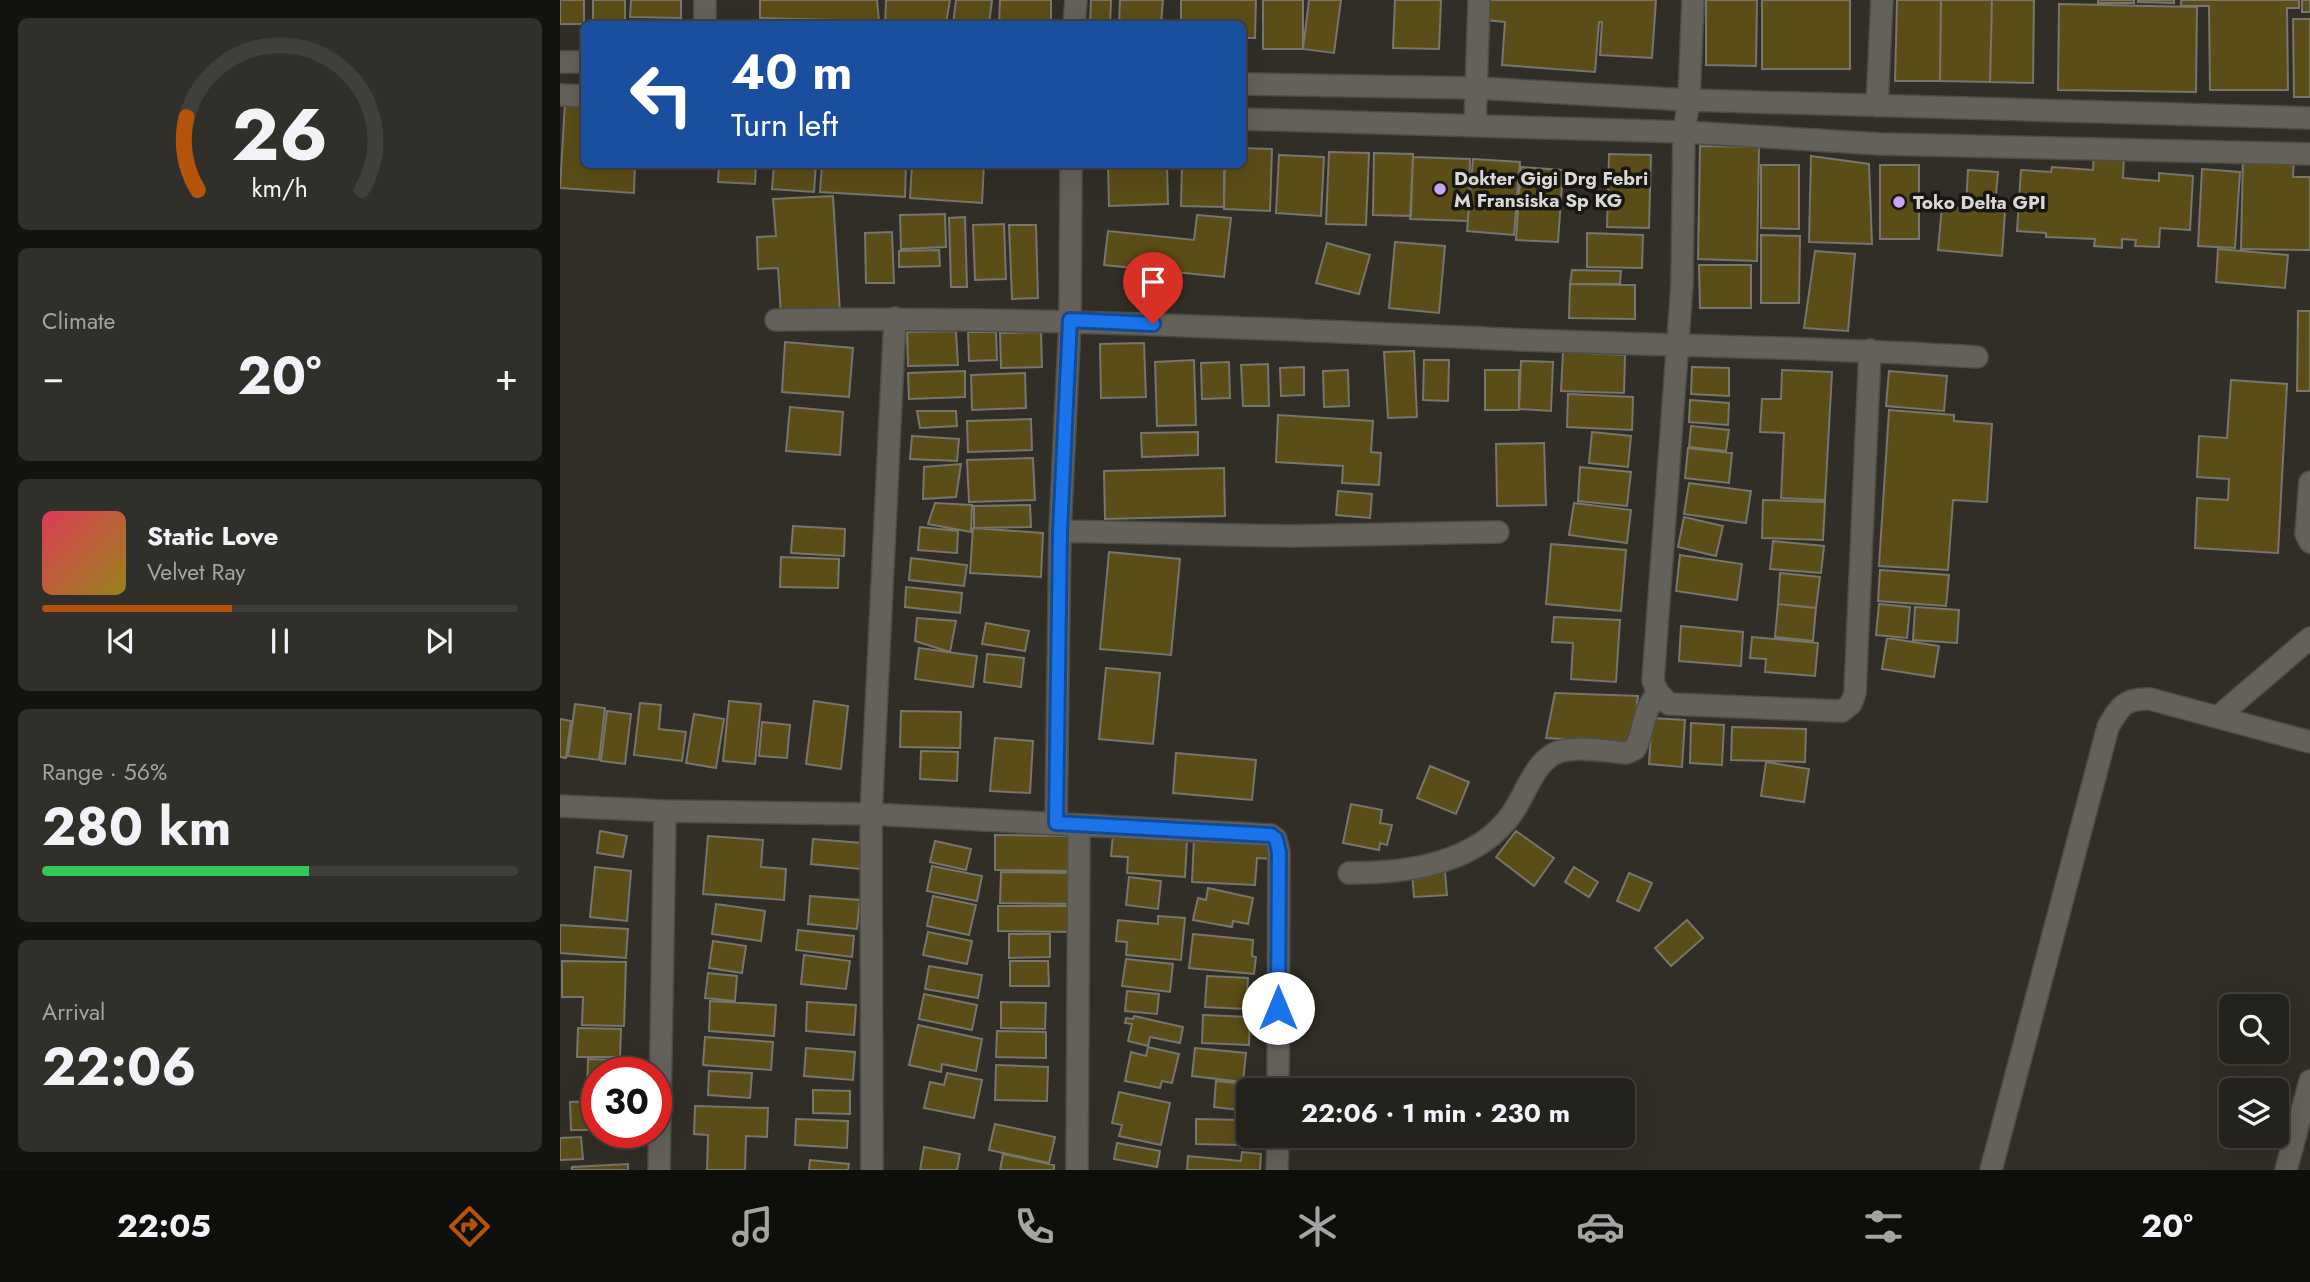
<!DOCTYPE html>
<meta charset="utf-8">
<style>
body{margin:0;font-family:Jost,sans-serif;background:#302f29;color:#f1f3f6;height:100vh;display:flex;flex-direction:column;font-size:26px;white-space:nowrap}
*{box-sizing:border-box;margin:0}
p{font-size:23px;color:#a3a4a3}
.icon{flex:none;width:38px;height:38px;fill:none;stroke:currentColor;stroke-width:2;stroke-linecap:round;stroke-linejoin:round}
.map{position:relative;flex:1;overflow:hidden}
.details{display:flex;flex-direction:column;gap:18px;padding:18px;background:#14130f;width:560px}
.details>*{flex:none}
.hud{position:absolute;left:21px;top:21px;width:665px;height:147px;border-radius:10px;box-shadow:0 7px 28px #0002,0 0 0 2px #413f3b;background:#1a4fa0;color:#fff;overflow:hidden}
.buttons{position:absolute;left:1659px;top:994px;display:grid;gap:14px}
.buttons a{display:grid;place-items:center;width:70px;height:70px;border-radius:10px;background:#24221c;box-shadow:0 7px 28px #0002,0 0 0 2px #413f3b;font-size:35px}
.speed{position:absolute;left:21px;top:1057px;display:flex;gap:14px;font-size:35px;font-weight:700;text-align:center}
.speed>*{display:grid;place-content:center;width:91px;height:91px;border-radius:50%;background:#24221c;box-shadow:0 7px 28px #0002,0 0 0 2px #413f3b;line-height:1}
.speed .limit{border:10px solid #d22;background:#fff;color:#111}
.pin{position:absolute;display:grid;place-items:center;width:60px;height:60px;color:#fff;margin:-72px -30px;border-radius:50% 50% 50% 0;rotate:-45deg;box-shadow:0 0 7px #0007}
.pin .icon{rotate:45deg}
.me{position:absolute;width:77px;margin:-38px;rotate:0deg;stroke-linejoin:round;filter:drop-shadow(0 0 5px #0008)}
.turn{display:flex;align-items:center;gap:24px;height:147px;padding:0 35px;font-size:32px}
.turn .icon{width:91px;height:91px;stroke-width:2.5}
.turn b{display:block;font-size:49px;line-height:60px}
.big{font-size:52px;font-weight:700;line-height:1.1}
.details .tile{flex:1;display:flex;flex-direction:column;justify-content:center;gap:10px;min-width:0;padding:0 24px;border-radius:10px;background:#302f29}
.details .dial{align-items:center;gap:0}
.dial svg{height:182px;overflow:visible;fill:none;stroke:#413f3b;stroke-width:7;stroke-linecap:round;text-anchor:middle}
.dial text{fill:#f1f3f6;stroke:none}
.song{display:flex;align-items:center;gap:21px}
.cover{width:84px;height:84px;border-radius:10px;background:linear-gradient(135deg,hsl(350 70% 55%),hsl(50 70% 35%))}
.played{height:7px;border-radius:4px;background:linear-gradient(90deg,#b45309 40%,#413f3b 40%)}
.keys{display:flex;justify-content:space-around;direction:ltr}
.heat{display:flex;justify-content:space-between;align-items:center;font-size:38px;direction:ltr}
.charge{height:10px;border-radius:5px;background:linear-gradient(90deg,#34c759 56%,#413f3b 0)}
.trip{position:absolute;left:676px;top:1078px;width:399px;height:70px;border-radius:10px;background:#24221c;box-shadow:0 7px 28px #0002,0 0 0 2px #413f3b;font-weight:700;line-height:70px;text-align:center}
.menu{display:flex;height:112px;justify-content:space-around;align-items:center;background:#0e0e0b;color:#a3a4a3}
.menu .icon{width:49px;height:49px}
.menu .active{color:#b45309}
.menu b{font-size:32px;color:#f1f3f6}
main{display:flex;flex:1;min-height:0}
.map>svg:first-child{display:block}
.building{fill:#5b4d18;stroke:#77756c;stroke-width:2}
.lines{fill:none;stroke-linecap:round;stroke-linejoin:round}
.minor-casing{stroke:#4e4c46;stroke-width:24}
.minor{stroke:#636159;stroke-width:21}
.route-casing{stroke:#114b97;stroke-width:18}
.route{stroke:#1a73e8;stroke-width:12}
.poi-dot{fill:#c6a6f0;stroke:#171613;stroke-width:2.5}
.labels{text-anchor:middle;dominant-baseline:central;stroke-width:7;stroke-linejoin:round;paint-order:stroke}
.poi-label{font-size:19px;font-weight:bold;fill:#dad8d4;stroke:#171613;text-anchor:start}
</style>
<main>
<section class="details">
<div class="tile dial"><svg viewBox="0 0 100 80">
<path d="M14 69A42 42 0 1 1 86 69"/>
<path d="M14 69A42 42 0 0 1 9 37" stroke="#b45309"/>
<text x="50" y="56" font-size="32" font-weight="700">26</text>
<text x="50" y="72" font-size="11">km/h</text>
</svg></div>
<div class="tile"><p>Climate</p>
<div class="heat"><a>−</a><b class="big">20°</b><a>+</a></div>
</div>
<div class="tile">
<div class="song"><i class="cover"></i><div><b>Static Love</b><p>Velvet Ray</p></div></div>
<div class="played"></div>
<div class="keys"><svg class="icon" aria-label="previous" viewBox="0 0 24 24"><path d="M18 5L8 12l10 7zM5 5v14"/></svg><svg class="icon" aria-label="pause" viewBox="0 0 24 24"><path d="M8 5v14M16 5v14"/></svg><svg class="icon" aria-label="next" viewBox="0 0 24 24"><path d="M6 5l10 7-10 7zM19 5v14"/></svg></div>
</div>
<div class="tile"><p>Range · 56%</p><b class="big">280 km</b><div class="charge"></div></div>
<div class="tile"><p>Arrival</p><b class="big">22:06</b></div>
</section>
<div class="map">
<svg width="1750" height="1170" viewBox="0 0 1750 1170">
<rect width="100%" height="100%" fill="#302e26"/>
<path class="building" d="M0,0H24V24H0Z
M33,0H65V24H33Z
M71,0H121V18L70,17Z
M200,0H317L319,21L200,18Z
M326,0H390L386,24H325Z
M396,0H432L429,24H393Z
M440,0H491V24H439Z
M531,0H551L550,24H530Z
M560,0H603L601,24H559Z
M621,0H696L695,38H682V24H621Z
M703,0H743V49H703Z
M749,0H781L774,53L743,49Z
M835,0H881L879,49L833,48Z
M927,0H1096L1092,58L1040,55L1042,22H1039L1035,72L942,65L945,22L925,20Z
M1146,0H1197L1196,66L1146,65Z
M1202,0H1290V69H1202Z
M1337,0H1381L1380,81H1335Z
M1381,0H1432L1430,82L1380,81Z
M1432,0H1474L1473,83L1430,82Z
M1538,0H1574V3H1538Z
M1578,0H1614V3L1578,2Z
M1621,0H1739V8H1727L1728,90H1650L1649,6H1621Z
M1742,0H1750V12H1742Z
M1499,4L1637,7L1636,92L1498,90Z
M1733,19H1750V97H1734Z
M5,102L24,104V164H75L74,193L0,188Z
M1140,146L1199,147L1197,261L1138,259Z
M682,148L712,149L710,211L664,209L665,164H682Z
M769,152L809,153L806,225L766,224Z
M814,153L853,154L851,216L813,215Z
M1534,153L1564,155L1563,178L1599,181V173L1633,176L1630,230L1600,228L1599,247L1575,246L1576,240L1562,239V248L1534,246L1535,239L1486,237V233L1457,231L1461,170L1491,172L1492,167L1533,170Z
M1049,154L1091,155L1089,228L1047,227Z
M719,155L764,157L761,216L716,213Z
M1683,155L1734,156L1733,177H1750V250L1681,249Z
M1251,156L1309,164L1312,244L1249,242Z
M853,157L910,159L908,221L850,219Z
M913,159L960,162L954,235L907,231Z
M101,164H138V169L101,167Z
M159,164H196L195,184L158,182Z
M214,164H256L254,192L212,189Z
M262,164H346L345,197L260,192Z
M352,164H424L422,203L350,198Z
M548,164H607L608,204L549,206Z
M622,164H664V207L621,206Z
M1201,165H1239V229L1201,228Z
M1320,165H1359V239H1320Z
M961,167L1003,170L998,242L956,240Z
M1642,169L1680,172L1675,248L1638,246Z
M1408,170L1438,172L1435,208L1406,206Z
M273,196L280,312L221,315L218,268L198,269L197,237L216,236L213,199Z
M1382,206L1445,212L1442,256L1378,250Z
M385,214L386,247L341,249L340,215Z
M637,215L671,218L664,277L544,265L548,231L634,240Z
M405,217L407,287H391L389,218Z
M444,224L446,279L415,280L413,225Z
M449,225H476L478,298L452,299Z
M332,232L334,283H306L305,233Z
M1027,233L1083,235L1082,268L1027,267Z
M1201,235L1240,236L1239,303H1201Z
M835,242L885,246L879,313L829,308Z
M767,243L810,255L799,294L756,283Z
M1658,249L1728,255L1725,288L1656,282Z
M379,250L380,266L339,267V251Z
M1255,251L1295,254L1288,331L1244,328Z
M1139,265H1191V308H1140Z
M1012,270L1061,271L1060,284H1010Z
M1010,284L1075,285V319L1009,318Z
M1738,311H1750V391H1737Z
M396,331L398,365L348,366L347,332Z
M408,332H436L437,360L409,361Z
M481,332L482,367L441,368L440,333Z
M225,342L293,348L289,397L222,392Z
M584,343L586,397L541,398L540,344Z
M854,351L857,417L828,418L824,352Z
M1003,352L1065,355L1064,393L1001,391Z
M634,360L636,425L597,426L595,362Z
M864,360H889L888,401L863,400Z
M961,361L993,362L991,411L959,409Z
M669,362L670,398L642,399L641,363Z
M708,364L709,406H683L681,365Z
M744,367V395L721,396L720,368Z
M1132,367L1169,368V396L1131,394Z
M788,370L789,406L764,407L763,371Z
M925,370H959V410H925Z
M1222,370L1272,372L1265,500L1221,498L1224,433L1200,432L1202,399H1221Z
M405,371V397L349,399L348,373Z
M1329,371L1387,376L1384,411L1326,406Z
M465,373L466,408L412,410L411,375Z
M1671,380L1727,384L1718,553L1635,548L1637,498L1668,500L1669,479L1637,477L1639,436L1667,438Z
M1008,394L1073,397L1072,430L1007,427Z
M1130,400L1169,403L1168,425L1129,422Z
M230,407L283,412L280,455L226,451Z
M1329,410L1394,415V421L1432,424L1427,502L1393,500L1388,570L1319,566Z
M357,411H396L397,426L360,428Z
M718,415L813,421L811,452L821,453L819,485L782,483L783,466L716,462Z
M471,419L472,450L408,452L407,421Z
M1131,426L1169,430L1166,451L1129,447Z
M638,432V455L582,457L581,433Z
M1032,432L1071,436L1068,467L1029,463Z
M352,436L399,439L397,461L350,459Z
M984,443L986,505L937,506L936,444Z
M1128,448L1172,453L1169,483L1125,478Z
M473,458L475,500L409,502L407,460Z
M401,464L396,497L363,499L364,467Z
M1020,467L1071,472L1067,506L1018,501Z
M664,468L665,516L545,519L544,471Z
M1129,483L1191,491L1186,523L1124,514Z
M778,491L812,494L810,518L776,515Z
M1203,500L1265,502L1263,540L1202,538Z
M375,503L412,505L411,532L368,524Z
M1014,503L1071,510L1067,543L1009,535Z
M470,505L471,527L414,528V506Z
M1124,517L1163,526L1156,556L1118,547Z
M233,526L285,529L284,556L231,553Z
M360,527L398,531L397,553L358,550Z
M413,528L483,533L481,577L410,573Z
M1213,541L1264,546L1261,573L1210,569Z
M991,544L1066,550L1061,611L986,604Z
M549,552L620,559L611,655L540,649Z
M1120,555L1182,564L1177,600L1116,591Z
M221,557L279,559L278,588L220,587Z
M351,558L407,565L404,586L349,580Z
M1320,570L1389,575L1386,606L1318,601Z
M1220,573L1260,577L1256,608L1218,604Z
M346,587L402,593L400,613L345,607Z
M1218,604L1256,608L1253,641L1215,637Z
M1319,604L1350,607L1347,638L1316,635Z
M1355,607L1399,610L1397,643L1353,640Z
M994,617L1060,620L1056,682L1011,679L1013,643L992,642Z
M357,618L396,621L390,652L355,641Z
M426,623L469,631L465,651L422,644Z
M1121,626L1183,632L1181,666L1119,661Z
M1192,637L1258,643L1255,676L1205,672L1206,659L1190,658Z
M1327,638L1379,646L1374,677L1322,669Z
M359,648L417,656L413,687L355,679Z
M427,654L464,658L461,687L424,682Z
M546,668L600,673L593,744L539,739Z
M995,693L1078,696L1073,743L986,738Z
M169,701L201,704L195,764L163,761Z
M254,701L288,706L281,769L246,764Z
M80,703L101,705L99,729L126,732L122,761L74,755Z
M15,704L45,708L39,760L8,756Z
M47,711L71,714L65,764L41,761Z
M341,711L401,712L400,748L340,747Z
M134,714L164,719L156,768L126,763Z
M1092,718L1125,720L1122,767L1089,764Z
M0,719L11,721L6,758L0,757Z
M202,722L230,725L227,758L199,756Z
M1131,723L1164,725L1162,765L1130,763Z
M1172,727L1246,729L1245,762L1171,760Z
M435,738L473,741L470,793L430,791Z
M361,751L398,752L397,781L360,779Z
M616,753L696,760L692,800L613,793Z
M1206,762L1249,769L1244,802L1201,796Z
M870,766L909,782L896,814L857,798Z
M791,804L822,810L820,823L832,825L827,845L820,843L819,850L783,843Z
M40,831L67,836L63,857L37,853Z
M956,831L994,858L974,886L936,857Z
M435,835L514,836V871L435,870Z
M553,835L627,841L625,877L567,873L568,857L551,856Z
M148,836L203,840L201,867L226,869L224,900L143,894Z
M634,838L712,841L711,859L697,858L695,885L632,882Z
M253,839L302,843L300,869L251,864Z
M375,841L411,849L406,870L370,862Z
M372,866L422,876L417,901L367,891Z
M35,867L71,871L67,921L30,917Z
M1014,867L1038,882L1029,897L1005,882Z
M441,872L514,873L513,904L440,903Z
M885,872L887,895L854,897L852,873Z
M1069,873L1092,883L1079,911L1057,901Z
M569,877L601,881L598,909L566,905Z
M648,888L693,898L688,924L673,921L672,927L633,920L638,898L646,900Z
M250,896L300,900L297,929L248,924Z
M373,896L416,905L409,935L367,926Z
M156,904L205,911L201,941L152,934Z
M438,906H514V932L438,931Z
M598,916L625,918L621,960L566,955L567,942L556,941L558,920L598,924Z
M1127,920L1143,938L1111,966L1095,948Z
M0,925L68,929L66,958L0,953Z
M238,930L294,936L292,957L236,950Z
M368,932L412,941L407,964L363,955Z
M449,934H490V957L449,958Z
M633,934L693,940L692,956L696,957L694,974L629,968Z
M153,941L186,946L182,973L149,968Z
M244,955L290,961L286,989L241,984Z
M566,959L613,964L610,992L562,986Z
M2,961L66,962L64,1026L22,1025L23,997H2Z
M450,961H488L489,986H450Z
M369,966L422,975L418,998L365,989Z
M148,973L177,976L175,1001L145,998Z
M647,976L688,978L686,1009L645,1007Z
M567,991L599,994L597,1014L565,1011Z
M364,994L417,1005L412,1030L359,1019Z
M150,1001L216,1005L214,1036L149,1031Z
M247,1002L296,1005L294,1035L246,1031Z
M441,1002L486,1003L485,1029L441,1028Z
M643,1015L690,1017L689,1045L642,1043Z
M574,1016L623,1027L620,1043L590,1037L588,1046L568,1041L572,1024L565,1023L566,1018L573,1019Z
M358,1025L422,1039L416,1071L382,1064L381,1072L349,1065Z
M18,1028L61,1029L60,1057H17Z
M437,1031L486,1032V1058L436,1057Z
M145,1037L213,1042L211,1070L143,1065Z
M588,1047L619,1054L612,1083L602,1081L600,1088L565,1081L571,1052L586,1056Z
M246,1048L295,1052L293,1080L244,1076Z
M635,1048L686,1053L683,1082L632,1076Z
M28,1059L61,1060V1073H37V1092H27Z
M436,1065L488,1067L487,1101L435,1100Z
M149,1071L192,1073L190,1098L148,1095Z
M387,1073L422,1080L414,1118L364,1108L370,1082L384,1085Z
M656,1081L705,1086L704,1090H688V1111L654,1107Z
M253,1090L290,1091V1114L253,1113Z
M559,1092L610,1103L601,1145L559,1136L562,1125L552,1123Z
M37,1101V1130H11L10,1102Z
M135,1106L208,1108L207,1137L186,1136L185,1170H147L148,1135L134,1134Z
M236,1119L288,1121L287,1148L235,1145Z
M636,1119L682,1120L681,1145L636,1144Z
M435,1124L495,1137L489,1163L429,1150Z
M21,1137L23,1159L0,1160V1138Z
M557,1143L600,1151L597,1167L554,1159Z
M364,1147L400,1154L397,1170H360Z
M682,1152L701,1154L700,1170H627L628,1156L681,1161Z
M443,1154L494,1165V1170H440Z
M250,1160L289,1164L288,1170H249Z
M68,1164V1170H12V1167Z"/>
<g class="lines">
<defs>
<path id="minor" d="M1133,0L1129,100L1124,132L1122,284L1093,681L1098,693L1109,704L1282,711L1291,704L1295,693L1310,350
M145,24V0
M514,24L516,0
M0,62H24
M682,84L916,88L1129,100L1750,118
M0,95L24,96
M1317,106L1322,0
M682,119L1124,132L1321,144L1750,154
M915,125L919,0
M216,320C465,316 715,329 964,340C1115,346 1266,347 1417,357
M1750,482L1746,534L1750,542
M500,531L729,536L938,532
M1659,716L1750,638
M0,806L105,811L311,814L711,835L716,839L719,852L718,1090
M496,823L500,531L510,321L511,164
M789,873C847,873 918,864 953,812C965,794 974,766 992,755C1008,744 1047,751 1066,753L1075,749C1085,729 1082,711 1098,693
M99,1170L105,811
M312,1170L311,814L335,318
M517,1170L519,825
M717,1170L718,1136
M1431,1170L1548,727C1560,706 1565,698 1590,699L1750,742
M1726,1170L1750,1081"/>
</defs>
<use href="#minor" class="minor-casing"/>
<use href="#minor" class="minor"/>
</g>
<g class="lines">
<defs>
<path id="route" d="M593,324L510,320L500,531L496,823L711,835L716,839L719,852L718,1008"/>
</defs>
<use href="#route" class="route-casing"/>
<use href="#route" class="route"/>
</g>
<g class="poi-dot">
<circle cx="880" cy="189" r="7"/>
<circle cx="1339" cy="202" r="7"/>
</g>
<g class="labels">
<g class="poi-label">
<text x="894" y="178">Dokter Gigi Drg Febri<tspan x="894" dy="22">M Fransiska Sp KG</tspan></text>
<text x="1353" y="202">Toko Delta GPI</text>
</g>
</g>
</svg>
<div class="buttons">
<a><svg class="icon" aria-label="search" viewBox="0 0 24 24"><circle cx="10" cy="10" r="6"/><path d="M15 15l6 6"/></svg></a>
<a><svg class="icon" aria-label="layers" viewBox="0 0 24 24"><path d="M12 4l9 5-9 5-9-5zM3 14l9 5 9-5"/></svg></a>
</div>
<div class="speed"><div class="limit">30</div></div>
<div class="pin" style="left:593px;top:324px;background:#d93025"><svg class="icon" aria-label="arrive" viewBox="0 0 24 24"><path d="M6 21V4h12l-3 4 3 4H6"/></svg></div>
<svg class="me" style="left:718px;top:1008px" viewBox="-20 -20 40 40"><circle r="19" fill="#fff"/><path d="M0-13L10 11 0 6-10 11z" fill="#1a73e8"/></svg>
<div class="trip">22:06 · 1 min · 230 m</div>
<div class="hud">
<div class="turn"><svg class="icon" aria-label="left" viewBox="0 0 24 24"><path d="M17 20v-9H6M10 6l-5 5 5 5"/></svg><div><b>40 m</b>Turn left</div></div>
</div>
</div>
</main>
<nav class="menu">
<b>22:05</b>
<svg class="icon active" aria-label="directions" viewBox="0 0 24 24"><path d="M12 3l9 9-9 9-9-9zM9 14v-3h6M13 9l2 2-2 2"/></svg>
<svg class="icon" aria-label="music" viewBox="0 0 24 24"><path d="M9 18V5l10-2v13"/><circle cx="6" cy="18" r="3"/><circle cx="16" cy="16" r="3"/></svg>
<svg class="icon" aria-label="phone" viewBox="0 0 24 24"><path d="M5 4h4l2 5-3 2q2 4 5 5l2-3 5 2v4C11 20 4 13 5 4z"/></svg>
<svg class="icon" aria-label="climate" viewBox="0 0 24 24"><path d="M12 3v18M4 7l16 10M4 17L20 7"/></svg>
<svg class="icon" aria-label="car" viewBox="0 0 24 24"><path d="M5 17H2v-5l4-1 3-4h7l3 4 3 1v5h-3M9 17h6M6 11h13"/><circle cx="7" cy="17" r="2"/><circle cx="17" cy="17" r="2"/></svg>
<svg class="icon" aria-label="filters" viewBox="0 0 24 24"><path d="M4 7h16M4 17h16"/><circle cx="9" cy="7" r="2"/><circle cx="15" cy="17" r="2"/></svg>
<b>20°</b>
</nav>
